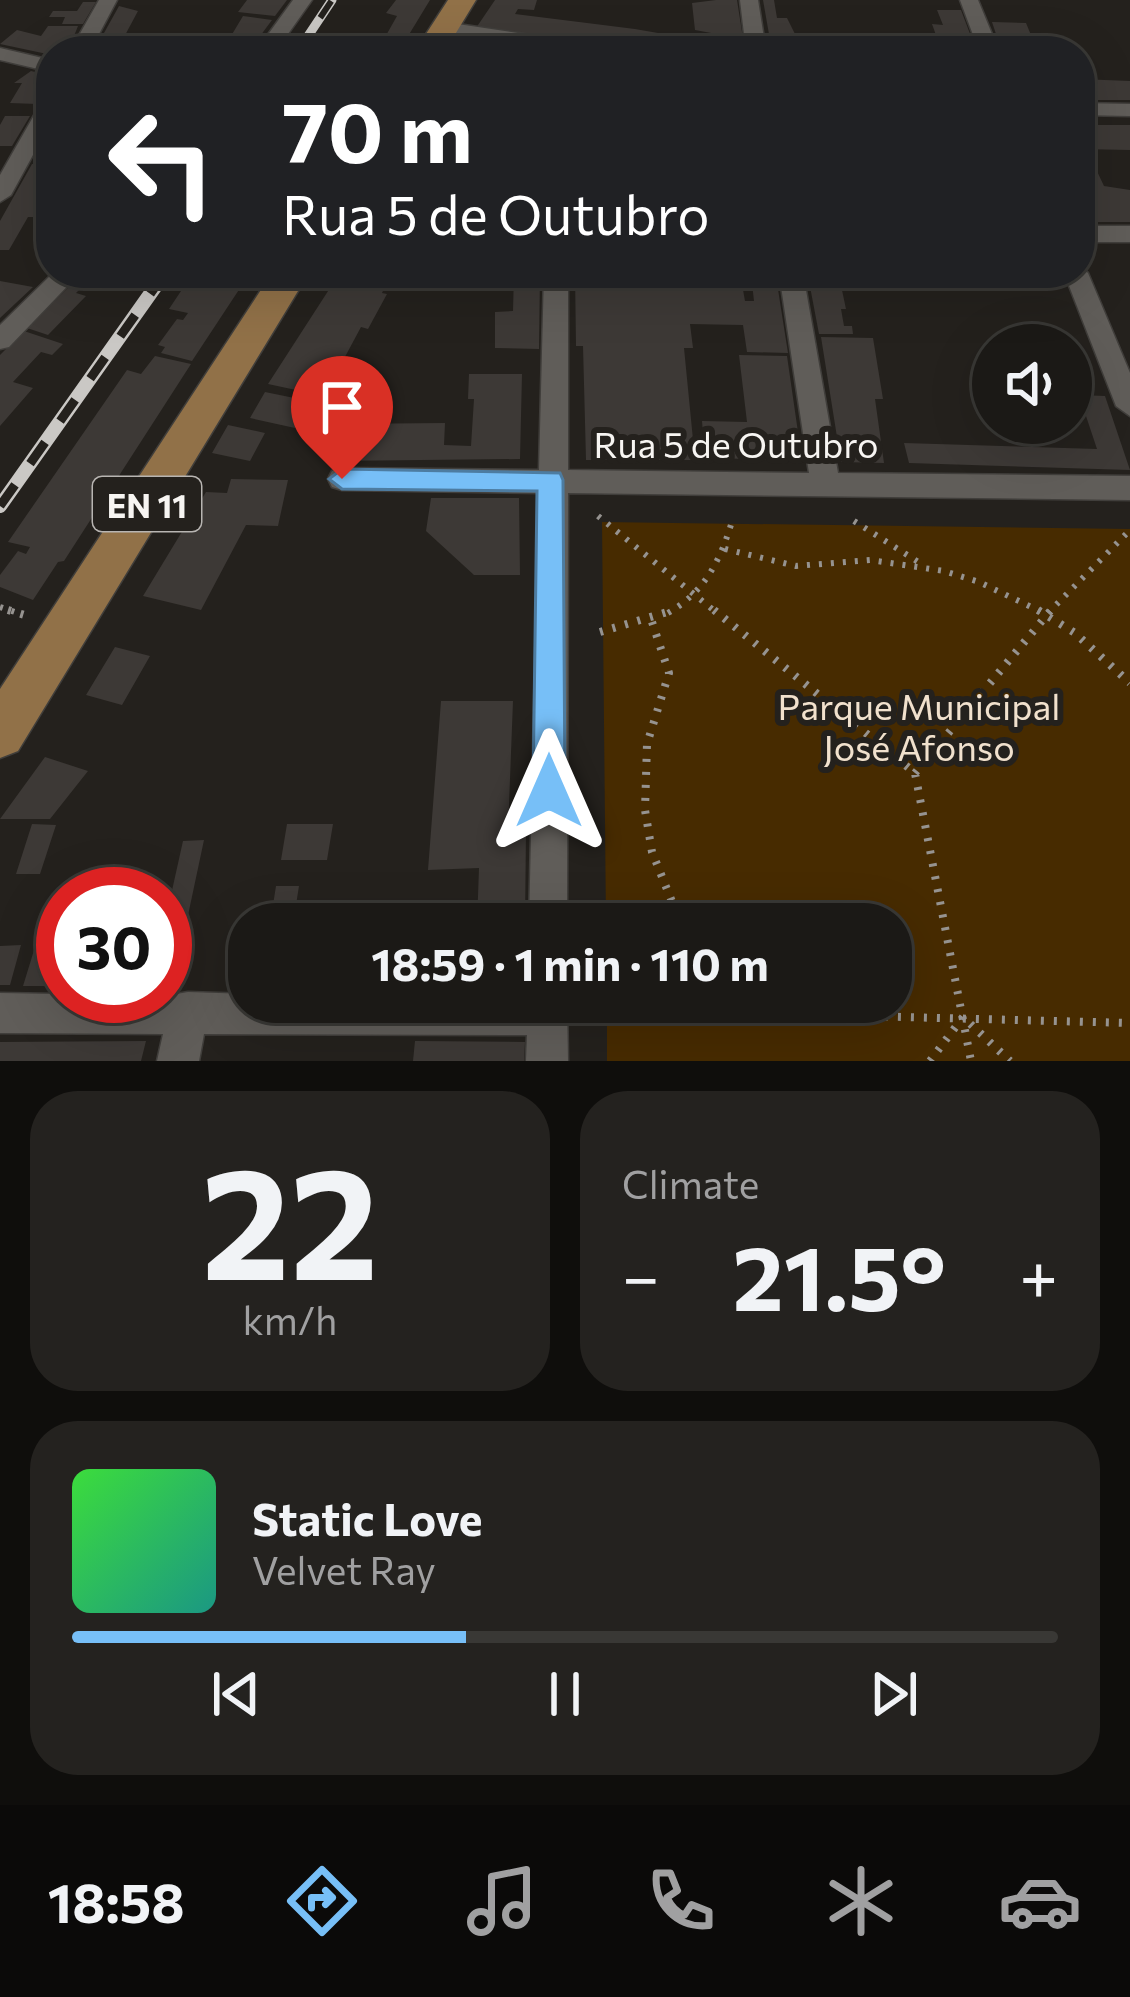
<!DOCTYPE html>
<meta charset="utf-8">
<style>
body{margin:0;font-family:Commissioner,sans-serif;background:#24221f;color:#f1f3f6;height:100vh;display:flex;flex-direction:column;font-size:45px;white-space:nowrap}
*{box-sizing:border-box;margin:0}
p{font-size:39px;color:#a0a0a1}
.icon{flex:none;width:66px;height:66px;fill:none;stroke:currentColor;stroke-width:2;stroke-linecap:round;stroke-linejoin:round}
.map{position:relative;height:1061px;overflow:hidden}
.details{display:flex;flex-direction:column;gap:30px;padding:30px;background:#0f0e0c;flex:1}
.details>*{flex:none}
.guide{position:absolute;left:36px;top:36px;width:1059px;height:252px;border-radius:48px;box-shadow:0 12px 48px #0002,0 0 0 3px #393835;background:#202124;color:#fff;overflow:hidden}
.controls{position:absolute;left:972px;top:324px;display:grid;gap:24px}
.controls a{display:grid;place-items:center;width:120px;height:120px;border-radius:50%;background:#1b1916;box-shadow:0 12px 48px #0002,0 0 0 3px #393835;font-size:60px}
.speed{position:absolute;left:36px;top:867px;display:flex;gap:24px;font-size:60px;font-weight:700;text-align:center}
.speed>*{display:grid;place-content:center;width:156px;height:156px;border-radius:50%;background:#1b1916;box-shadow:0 12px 48px #0002,0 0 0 3px #393835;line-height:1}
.speed .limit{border:18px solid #d22;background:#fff;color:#111}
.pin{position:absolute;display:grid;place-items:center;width:102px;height:102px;color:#fff;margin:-123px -51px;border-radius:50% 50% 50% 0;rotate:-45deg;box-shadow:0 0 12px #0007}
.pin .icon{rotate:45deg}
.me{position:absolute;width:132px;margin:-66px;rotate:0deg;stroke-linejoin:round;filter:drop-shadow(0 0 9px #0008)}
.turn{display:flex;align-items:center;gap:42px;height:252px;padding:0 48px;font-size:54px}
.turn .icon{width:156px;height:156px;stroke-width:2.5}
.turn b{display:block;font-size:84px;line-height:102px}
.big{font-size:90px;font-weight:700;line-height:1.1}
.details .tile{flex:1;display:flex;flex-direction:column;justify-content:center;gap:18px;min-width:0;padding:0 42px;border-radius:48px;background:#24221f}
.details .dial{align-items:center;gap:0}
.dial b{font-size:156px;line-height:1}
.song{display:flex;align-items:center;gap:36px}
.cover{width:144px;height:144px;border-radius:18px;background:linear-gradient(135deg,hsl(120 70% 55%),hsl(170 70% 35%))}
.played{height:12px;border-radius:6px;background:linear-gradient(90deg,#77bff7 40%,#393835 40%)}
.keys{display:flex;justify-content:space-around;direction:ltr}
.heat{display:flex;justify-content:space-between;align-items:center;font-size:66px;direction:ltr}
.details .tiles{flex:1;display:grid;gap:30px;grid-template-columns:1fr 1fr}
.tile:last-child{grid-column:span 2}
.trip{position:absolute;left:228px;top:903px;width:684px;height:120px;border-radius:48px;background:#1b1916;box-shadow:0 12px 48px #0002,0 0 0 3px #393835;font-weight:700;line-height:120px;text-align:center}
.tab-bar{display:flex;height:192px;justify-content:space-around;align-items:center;background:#0b0a09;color:#a0a0a1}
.tab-bar .icon{width:84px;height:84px}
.tab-bar .active{color:#77bff7}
.tab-bar b{font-size:54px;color:#f1f3f6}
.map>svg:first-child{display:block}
.green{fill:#472b00}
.building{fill:#3d3936}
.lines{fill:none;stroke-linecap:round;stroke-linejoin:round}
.street-casing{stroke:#403e3b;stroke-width:3}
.primary-casing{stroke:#403e3b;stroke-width:3}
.path-far1{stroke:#969390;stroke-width:6;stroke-dasharray:3 9;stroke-linecap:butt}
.path{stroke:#969390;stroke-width:8;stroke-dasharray:3 10;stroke-linecap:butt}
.street{fill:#605d59;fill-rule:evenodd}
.primary{fill:#917148;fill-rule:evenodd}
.rail-far1-casing{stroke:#cac8c5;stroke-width:9}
.rail-casing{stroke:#cac8c5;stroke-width:14}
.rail-far1{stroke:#24211d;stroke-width:6;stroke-dasharray:20;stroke-linecap:butt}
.rail{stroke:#24211d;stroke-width:9;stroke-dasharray:26;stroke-linecap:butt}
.route{fill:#77bff7;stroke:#4d7ca1;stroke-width:3}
.labels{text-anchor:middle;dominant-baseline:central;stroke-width:12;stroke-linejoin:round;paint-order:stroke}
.shield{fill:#24211d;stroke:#b8b5b2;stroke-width:3}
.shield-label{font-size:33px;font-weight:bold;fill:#f7f5f2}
.street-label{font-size:36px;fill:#f7f5f2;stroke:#24211d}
.park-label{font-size:36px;fill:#f1e1cd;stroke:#24211d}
</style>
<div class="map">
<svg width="1130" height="1061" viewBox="0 0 1130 1061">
<rect width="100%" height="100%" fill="#24211d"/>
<path class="green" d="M602,522L1130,529V1061H607V1002H891V924H606Z"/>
<path class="building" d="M247,0H287L275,16L238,12Z
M396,0H430L399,51H353L365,36L384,39L397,16L386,13Z
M495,0H537L534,10L518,9L515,14L635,29L681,37V42L678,51H656L476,28Z
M716,0H737L745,51H716V46H724L722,35L695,30L692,3Z
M763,0H774L777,18H787L798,40H770Z
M83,2H96L83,24H62L65,17H49L53,11H77Z
M119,6L138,11L123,39H135L129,51H94Z
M937,10H961L972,39L937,38L932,24L943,25Z
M243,16L272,20L249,51L230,47L234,42L228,41Z
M992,22L1026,23L1031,35L996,34Z
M48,26H78L68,51H51V59L47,54L0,44L17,30L41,36Z
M471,39L507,45L503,51H464Z
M31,71L51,76L37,104L10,103L22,83H14Z
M1080,79L1130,81V100H1080Z
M5,116H30L12,146H0V125Z
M1080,125H1130V150L1080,149Z
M1080,151L1087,167H1095L1104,186L1130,190V222H1080Z
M32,164H51V197L34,217H28L9,250H0V221Z
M83,273H96L76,293L86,296L48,335L27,328Z
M193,273H250L192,361L161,353L165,347L158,345L177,319L183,320L188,313L169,309Z
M334,273H411L410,290L386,284L382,293L387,294L368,329L361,327L324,396L268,384L330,288Z
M514,273H540L539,349L495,348V312L513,311Z
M575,273H740L745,301H754L752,283H777L788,353L747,352L743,325L690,324L693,348H684L695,460H586L583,346H576Z
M808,276H839L846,309H841L844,326H852L853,334H819Z
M0,281L33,287L0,318Z
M24,331L63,344L52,355L41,352L13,382L33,388L0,426V355Z
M821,337L873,338L883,399H875L884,463L841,462Z
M739,355L787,356L802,460L705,458L702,421L747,422Z
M155,356L191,364L64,561L58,562L33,600L0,587V575L18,551L26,554L30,547L8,542L127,370L141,374Z
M469,374H522L520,459L333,461L340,424L445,423L444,445L471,446L474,399H468Z
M265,392L309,401L295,428L250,418Z
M1079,395L1105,396L1130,470L909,463L904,443L1097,449Z
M228,425L265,433L250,461L212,453Z
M231,479L288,480L278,526L246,525L201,610L143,596L206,492L227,493Z
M431,498H519L520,575H474L426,531Z
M115,647L150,656L122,705L86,695Z
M441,701H513L508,831H526L525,924H477L479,868L428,870Z
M45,757L88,771L50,819H0Z
M32,824L56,825L40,874H16Z
M287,824H333L327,860H281Z
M204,840L173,986H165V922L183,841Z
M276,886H299L293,924H270Z
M393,900V913H433V924H321L324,901Z
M21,945L10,985H0V946Z
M35,947L63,948V986H23Z
M146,1041L141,1061H0V1042Z
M415,1041L525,1042L524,1061H413Z"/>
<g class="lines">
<defs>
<path id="street" d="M99,0H117L90,51H70Z
M293,0H312L276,51H256Z
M740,0H758L766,51H746Z
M960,0H978L999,51H979Z
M444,22L598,45L608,51H558L437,32L434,28Z
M0,48L51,60V72L0,60Z
M51,97V122L11,195L0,202V175L41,103Z
M1080,103L1130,104V116L1080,115Z
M1080,226H1130V242H1080Z
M1080,266L1088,273L1130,373V416L1116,406L1064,273H1080Z
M53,273H80L9,347L0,349V325Z
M544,273H568V470L809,473L779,273H803L838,473L1130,476V500L568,493L567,924H529L539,493L342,490L332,487L328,479L332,471L342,468L539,470Z
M188,992L249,994V1002H567L568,1061H526L527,1035L204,1034L199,1061H157L163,1034L0,1033V993L165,996Z"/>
<path id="primary" d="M448,0H476L445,51H415Z
M272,273H309L18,751L0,758V689Z"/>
</defs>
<use href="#street" class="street-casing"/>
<use href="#primary" class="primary-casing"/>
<path class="path-far1" d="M598,516L717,613
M854,521L923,565
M725,549L796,566L870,560L944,571L979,582L1044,613
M0,607L18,613
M668,613C706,591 721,559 733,518
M1048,613L1130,530"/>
<path class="path" d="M8,610L31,617
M714,610L915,773L971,1061
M1038,610L1075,633L1130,683
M652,622L669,673L647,744L645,810L652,852L681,924
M600,632L674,610
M915,773L1051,610
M638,1010L1130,1023
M930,1061L963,1017L1010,1061"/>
<use href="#street" class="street"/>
<use href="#primary" class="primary"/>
<defs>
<path id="rail-far1" d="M298,51L332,0"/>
<path id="rail" d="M0,506L165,273"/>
</defs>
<use href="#rail-far1" class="rail-far1-casing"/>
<use href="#rail" class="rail-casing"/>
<use href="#rail-far1" class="rail-far1"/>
<use href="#rail" class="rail"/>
</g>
<path class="route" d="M342,469L560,473L563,480L565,791L560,802L549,806L537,802L533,791L537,491L342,489L329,479Z"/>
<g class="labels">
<rect class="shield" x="93" y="477" width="108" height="54" rx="9"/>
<g class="shield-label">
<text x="147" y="504">EN 11</text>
</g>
<g class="street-label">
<text x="736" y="443">Rua 5 de Outubro</text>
</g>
<g class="park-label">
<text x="919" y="705">Parque Municipal<tspan x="919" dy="41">José Afonso</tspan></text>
</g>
</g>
</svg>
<div class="controls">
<a><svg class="icon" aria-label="sound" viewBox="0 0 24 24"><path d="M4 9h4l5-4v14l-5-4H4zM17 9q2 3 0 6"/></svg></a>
</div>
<div class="speed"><div class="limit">30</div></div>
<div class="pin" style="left:342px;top:479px;background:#d93025"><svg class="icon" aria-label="arrive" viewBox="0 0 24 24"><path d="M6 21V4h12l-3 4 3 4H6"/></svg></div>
<svg class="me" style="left:549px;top:791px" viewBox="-20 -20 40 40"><path d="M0-17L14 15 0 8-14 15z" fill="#77bff7" stroke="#fff" stroke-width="4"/></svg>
<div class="trip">18:59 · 1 min · 110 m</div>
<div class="guide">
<div class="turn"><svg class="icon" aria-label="left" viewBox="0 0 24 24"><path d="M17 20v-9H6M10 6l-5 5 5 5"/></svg><div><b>70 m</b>Rua 5 de Outubro</div></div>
</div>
</div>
<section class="details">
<div class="tiles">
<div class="tile dial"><b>22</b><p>km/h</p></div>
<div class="tile"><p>Climate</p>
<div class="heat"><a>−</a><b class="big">21.5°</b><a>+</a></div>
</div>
<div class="tile">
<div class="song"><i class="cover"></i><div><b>Static Love</b><p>Velvet Ray</p></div></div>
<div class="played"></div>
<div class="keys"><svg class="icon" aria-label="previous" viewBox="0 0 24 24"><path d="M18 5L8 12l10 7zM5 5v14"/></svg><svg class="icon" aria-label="pause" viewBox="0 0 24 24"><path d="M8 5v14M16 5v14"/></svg><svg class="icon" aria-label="next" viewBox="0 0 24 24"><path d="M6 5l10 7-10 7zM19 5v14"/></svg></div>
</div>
</div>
</section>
<nav class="tab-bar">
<b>18:58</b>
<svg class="icon active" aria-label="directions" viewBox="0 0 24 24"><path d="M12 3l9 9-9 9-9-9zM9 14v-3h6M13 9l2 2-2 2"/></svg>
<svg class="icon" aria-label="music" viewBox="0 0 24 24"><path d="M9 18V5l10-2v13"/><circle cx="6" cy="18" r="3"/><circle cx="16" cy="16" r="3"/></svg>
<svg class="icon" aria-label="phone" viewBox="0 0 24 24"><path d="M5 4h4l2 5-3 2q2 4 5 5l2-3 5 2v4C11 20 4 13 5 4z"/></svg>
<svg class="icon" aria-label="climate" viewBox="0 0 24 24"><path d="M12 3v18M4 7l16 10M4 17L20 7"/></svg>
<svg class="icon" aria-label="car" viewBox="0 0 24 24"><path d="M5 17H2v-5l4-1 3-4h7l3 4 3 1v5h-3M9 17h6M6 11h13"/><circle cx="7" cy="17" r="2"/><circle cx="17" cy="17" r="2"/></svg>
</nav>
